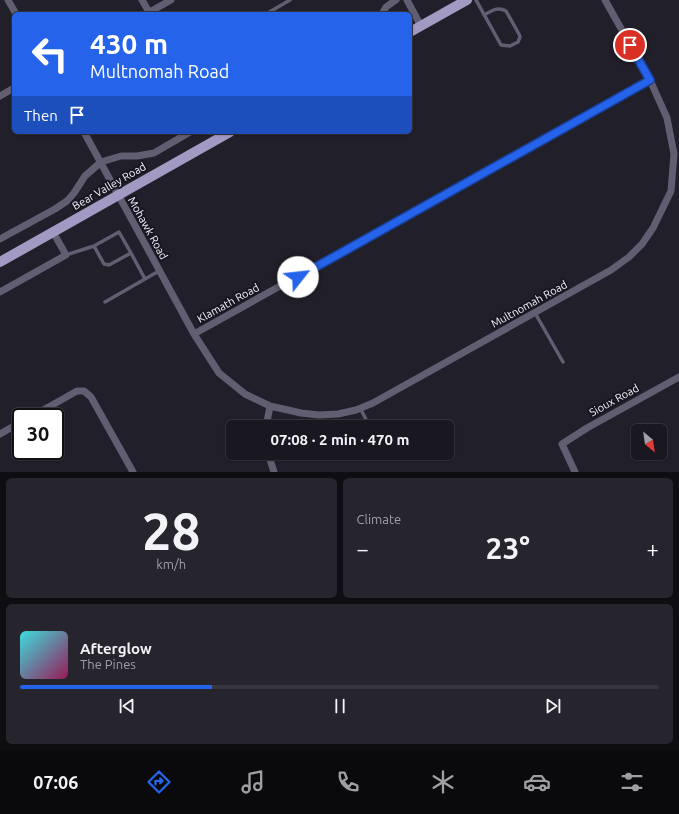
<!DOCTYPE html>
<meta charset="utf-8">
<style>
body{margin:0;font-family:Ubuntu,sans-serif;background:#26242c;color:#f1f3f6;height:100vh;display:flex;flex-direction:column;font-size:15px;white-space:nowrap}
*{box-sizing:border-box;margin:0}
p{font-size:13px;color:#9f9fa4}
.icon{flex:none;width:22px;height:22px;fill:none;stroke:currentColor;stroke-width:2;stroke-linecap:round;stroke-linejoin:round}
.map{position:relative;height:472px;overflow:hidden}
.details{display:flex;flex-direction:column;gap:6px;padding:6px;background:#0e0d11;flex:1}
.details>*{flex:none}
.banner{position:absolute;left:12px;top:12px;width:400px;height:122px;border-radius:6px;box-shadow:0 1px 3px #0004,0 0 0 1px #37363d;background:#2563eb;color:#fff;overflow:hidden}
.needle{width:26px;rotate:151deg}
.tools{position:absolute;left:631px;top:424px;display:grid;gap:8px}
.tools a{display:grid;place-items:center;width:36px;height:36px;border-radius:6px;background:#19171f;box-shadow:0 1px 3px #0004,0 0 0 1px #37363d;font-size:20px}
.speed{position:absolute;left:12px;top:408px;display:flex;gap:8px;font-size:20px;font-weight:700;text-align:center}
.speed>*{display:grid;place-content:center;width:52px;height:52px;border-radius:50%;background:#19171f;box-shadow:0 1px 3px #0004,0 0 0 1px #37363d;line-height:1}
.speed .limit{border:2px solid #111;border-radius:6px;background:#fff;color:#111}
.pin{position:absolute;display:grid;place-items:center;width:34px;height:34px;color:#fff;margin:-17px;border:2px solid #fff;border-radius:50%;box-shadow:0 1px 4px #0007}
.me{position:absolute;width:44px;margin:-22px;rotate:61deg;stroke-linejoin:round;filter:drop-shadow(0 0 3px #0008)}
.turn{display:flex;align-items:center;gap:14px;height:84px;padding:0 12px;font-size:18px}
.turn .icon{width:52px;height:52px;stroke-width:2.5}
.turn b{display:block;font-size:28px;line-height:34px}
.then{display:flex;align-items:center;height:38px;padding:0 12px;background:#0003;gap:8px;font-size:15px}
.big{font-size:30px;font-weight:600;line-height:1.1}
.details .tile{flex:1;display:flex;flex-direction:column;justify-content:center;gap:6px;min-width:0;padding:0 14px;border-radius:6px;background:#26242c}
.details .dial{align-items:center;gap:0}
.dial b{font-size:52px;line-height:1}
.song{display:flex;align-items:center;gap:12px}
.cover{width:48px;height:48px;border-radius:6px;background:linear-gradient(135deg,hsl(180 70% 55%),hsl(330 70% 35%))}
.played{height:4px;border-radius:2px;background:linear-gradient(90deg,#2563eb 30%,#37363d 30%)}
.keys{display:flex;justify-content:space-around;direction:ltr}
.heat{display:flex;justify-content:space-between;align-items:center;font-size:22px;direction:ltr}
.details .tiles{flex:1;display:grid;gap:6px;grid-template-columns:1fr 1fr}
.tile:last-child{grid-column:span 2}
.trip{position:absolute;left:226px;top:420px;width:228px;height:40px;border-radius:6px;background:#19171f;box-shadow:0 1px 3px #0004,0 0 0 1px #37363d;font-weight:600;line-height:40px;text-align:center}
.menu{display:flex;height:64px;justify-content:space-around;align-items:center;background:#0a090c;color:#9f9fa4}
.menu .icon{width:28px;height:28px}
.menu .active{color:#2563eb}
.menu b{font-size:18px;color:#f1f3f6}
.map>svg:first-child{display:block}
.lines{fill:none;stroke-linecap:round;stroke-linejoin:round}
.lane{stroke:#615e71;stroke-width:3.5}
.street{stroke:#615e71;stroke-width:7}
.primary{stroke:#a29ac2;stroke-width:10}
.route-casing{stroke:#184099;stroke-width:10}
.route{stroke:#2563eb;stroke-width:7}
.labels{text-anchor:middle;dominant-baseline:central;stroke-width:4;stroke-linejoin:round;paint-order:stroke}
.street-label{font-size:11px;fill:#f4f3fa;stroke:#181620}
</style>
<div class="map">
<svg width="679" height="472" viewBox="0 0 679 472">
<rect width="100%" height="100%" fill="#211f29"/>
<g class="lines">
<path class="lane" d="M476,0L501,45L510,46L518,42L520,37L519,34L506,11C497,6 492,11 484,15
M266,14L290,0
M94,246L119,232L131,253
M66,255L94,246L104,264L109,265L131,253L145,279L159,271
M105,302L145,279
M535,313L563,362
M360,408L370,427
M384,453L386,456"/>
<path class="street" d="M8,0L16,14
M142,0L149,12
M407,0L421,26
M146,14L171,0
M382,14L386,7L396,0
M0,96L14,88
M84,132L194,334L219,373L245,394L270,406L301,413L319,415L338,414L356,410L373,403L611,270L629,257L642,244L653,228L671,191L674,154L667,118L650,80L605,0
M0,239L55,209L67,201L74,193L85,176L101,162L121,156H137L154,153L190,132
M0,292L66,255L53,232
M194,334L650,80
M31,417L77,391H84L91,397L133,472
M266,427L270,406
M0,434L21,422
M268,453L274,472
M575,472L562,444L587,428L679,377"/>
<path class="primary" d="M410,32L467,0
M0,262L230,132"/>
</g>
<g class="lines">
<defs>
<path id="route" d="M298,277L650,80L630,45"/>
</defs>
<use href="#route" class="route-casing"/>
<use href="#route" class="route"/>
</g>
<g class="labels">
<g class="street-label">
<text transform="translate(109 186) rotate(-30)">Bear Valley Road</text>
<text transform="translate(148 228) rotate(61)">Mohawk Road</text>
<text transform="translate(228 303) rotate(-29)">Klamath Road</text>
<text transform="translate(529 304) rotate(-29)">Multnomah Road</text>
<text transform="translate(614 400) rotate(-29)">Sioux Road</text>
</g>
</g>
</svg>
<div class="tools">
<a><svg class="needle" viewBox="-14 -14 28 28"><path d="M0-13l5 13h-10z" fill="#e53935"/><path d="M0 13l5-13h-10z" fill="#9f9fa4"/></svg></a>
</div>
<div class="speed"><div class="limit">30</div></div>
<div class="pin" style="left:630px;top:45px;background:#d93025"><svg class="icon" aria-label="arrive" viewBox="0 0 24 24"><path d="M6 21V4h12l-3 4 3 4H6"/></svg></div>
<svg class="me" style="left:298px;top:277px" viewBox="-20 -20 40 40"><circle r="19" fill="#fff"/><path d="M0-13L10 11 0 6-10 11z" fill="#2563eb"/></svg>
<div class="trip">07:08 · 2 min · 470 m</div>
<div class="banner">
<div class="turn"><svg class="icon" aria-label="left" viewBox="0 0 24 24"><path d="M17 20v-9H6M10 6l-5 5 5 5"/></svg><div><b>430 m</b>Multnomah Road</div></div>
<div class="then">Then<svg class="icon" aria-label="arrive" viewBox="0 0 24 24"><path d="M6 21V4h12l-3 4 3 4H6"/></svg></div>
</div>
</div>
<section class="details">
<div class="tiles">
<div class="tile dial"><b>28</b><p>km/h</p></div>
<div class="tile"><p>Climate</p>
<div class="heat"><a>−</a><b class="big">23°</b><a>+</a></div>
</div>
<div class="tile">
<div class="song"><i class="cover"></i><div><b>Afterglow</b><p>The Pines</p></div></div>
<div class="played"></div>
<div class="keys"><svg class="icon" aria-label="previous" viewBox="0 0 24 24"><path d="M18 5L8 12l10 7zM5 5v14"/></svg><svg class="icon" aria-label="pause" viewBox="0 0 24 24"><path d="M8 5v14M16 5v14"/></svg><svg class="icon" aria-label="next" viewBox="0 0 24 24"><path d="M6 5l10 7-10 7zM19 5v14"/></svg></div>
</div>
</div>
</section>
<nav class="menu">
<b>07:06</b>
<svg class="icon active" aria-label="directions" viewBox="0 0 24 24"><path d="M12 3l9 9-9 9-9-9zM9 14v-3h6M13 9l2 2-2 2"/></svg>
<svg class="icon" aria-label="music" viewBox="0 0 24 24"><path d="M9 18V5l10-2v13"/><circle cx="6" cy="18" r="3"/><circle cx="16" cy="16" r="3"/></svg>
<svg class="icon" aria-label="phone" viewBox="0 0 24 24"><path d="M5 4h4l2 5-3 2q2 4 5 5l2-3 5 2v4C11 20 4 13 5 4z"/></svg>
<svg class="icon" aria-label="climate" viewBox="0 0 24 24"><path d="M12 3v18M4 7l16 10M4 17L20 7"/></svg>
<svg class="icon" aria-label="car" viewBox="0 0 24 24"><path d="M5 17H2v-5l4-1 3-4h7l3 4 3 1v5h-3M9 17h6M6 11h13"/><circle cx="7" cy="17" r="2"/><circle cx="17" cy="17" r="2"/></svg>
<svg class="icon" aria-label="filters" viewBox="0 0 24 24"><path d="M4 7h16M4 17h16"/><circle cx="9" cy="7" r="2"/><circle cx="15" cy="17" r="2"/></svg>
</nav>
